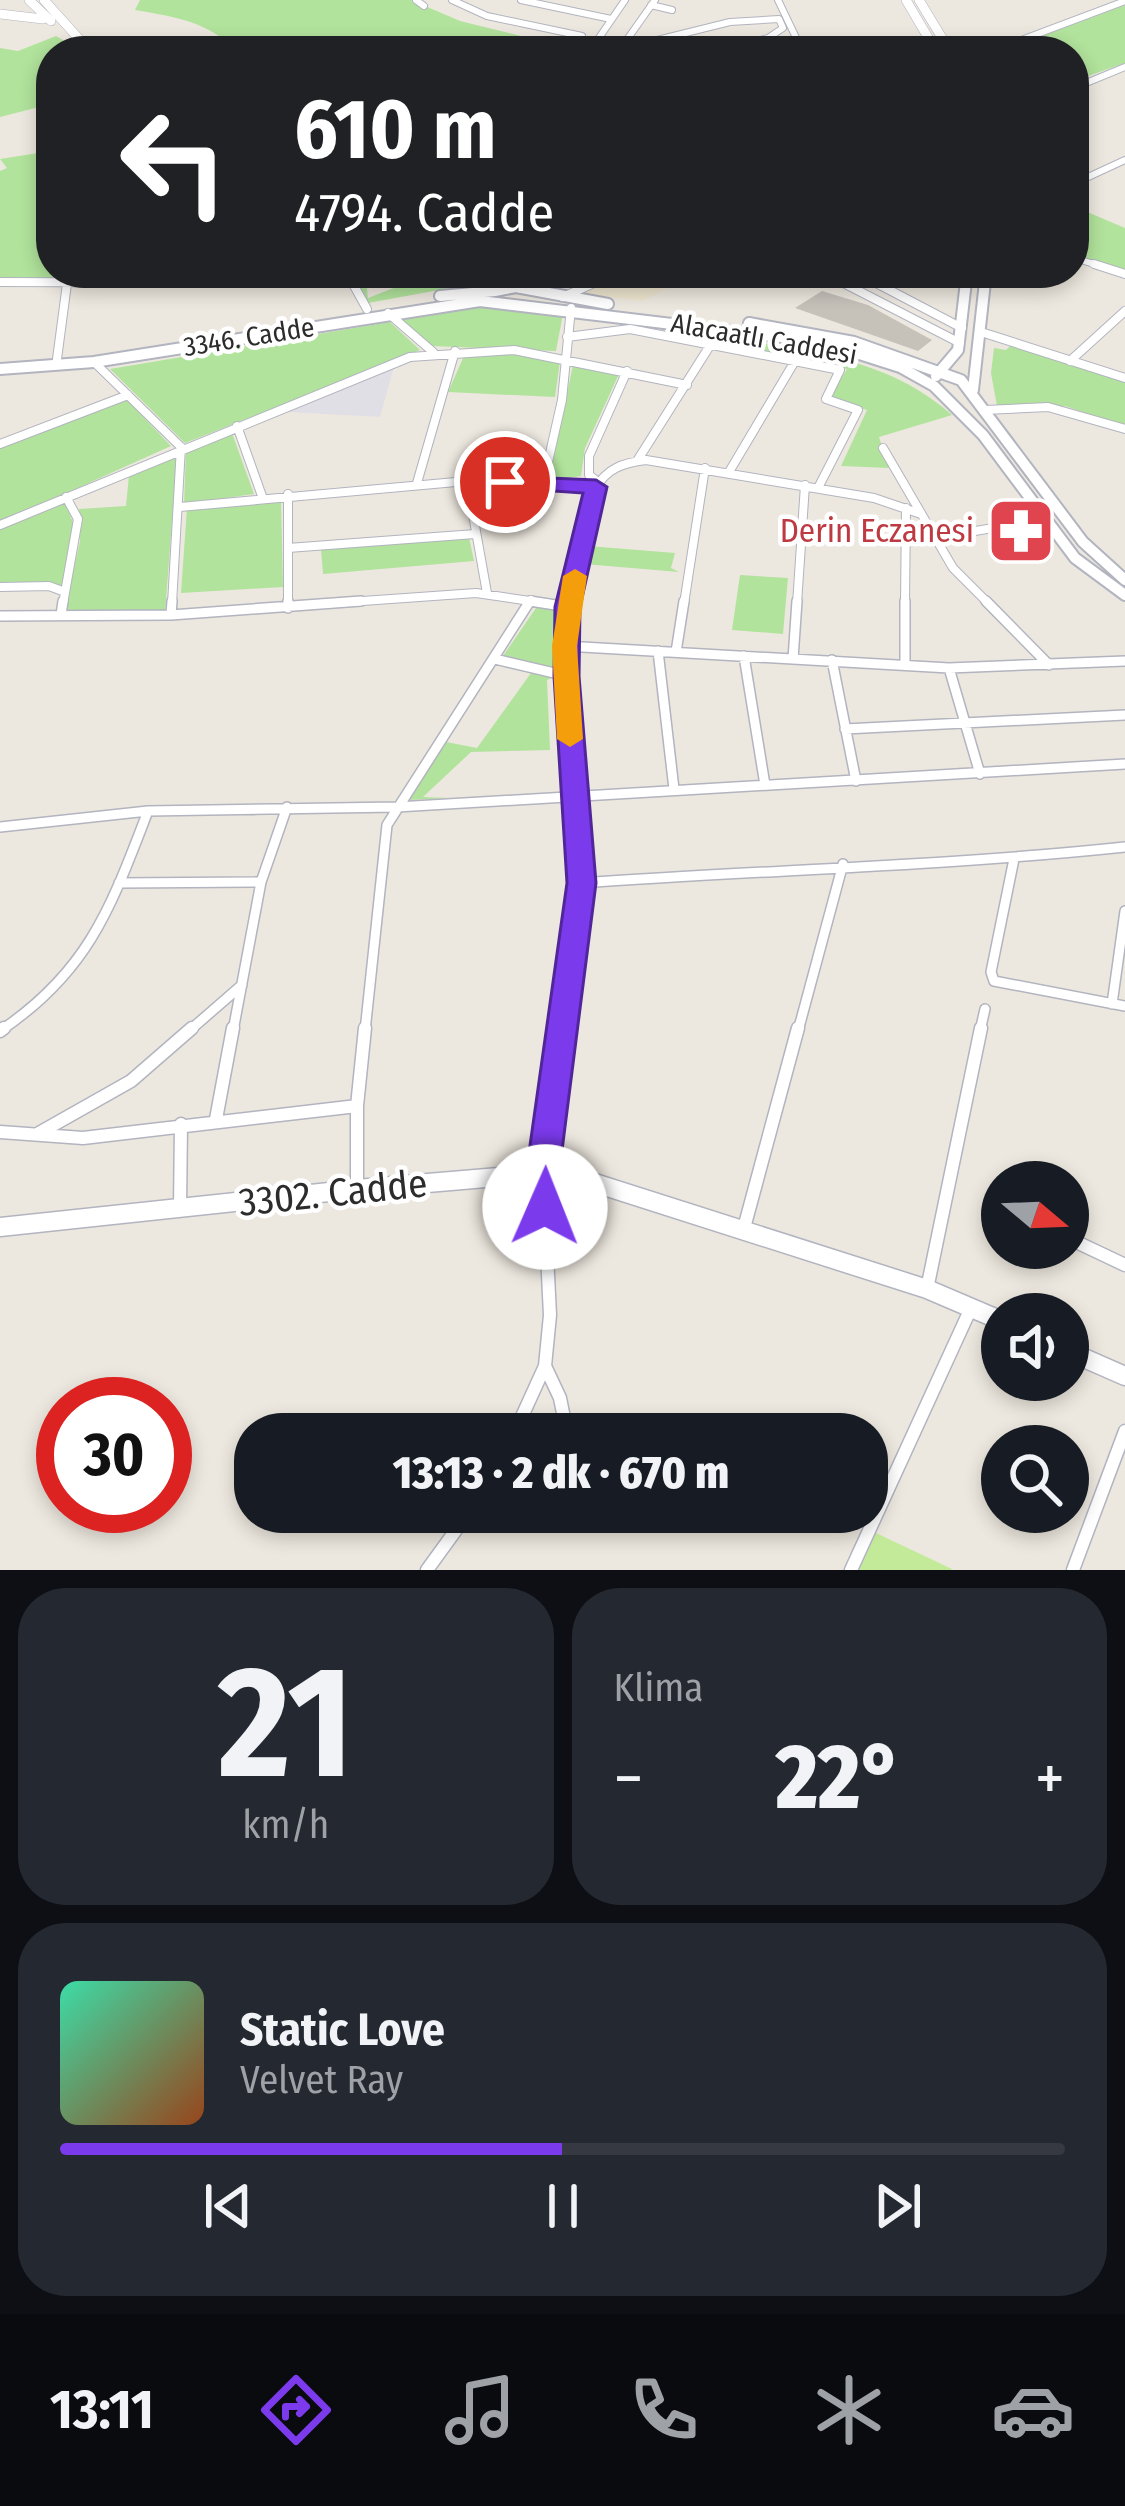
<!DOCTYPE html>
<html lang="tr">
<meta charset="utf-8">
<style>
body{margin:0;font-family:"Fira Sans Condensed",sans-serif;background:#242831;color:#f1f3f6;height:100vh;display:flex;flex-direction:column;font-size:45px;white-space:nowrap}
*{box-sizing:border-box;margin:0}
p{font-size:39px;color:#9ea1a6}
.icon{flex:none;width:66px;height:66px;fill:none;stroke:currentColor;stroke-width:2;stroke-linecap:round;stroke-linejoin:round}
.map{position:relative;height:1570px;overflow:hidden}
.side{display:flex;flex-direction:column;gap:18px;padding:18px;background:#0d0f14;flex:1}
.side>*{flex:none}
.banner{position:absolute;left:36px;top:36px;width:1053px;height:252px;border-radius:48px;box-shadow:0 6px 18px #0003;background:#202124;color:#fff;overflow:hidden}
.needle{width:78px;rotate:109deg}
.fabs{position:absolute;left:981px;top:1161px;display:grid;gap:24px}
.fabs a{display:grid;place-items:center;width:108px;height:108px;border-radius:50%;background:#171b24;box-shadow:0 6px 18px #0003;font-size:60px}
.speed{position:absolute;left:36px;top:1377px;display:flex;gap:24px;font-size:60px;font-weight:700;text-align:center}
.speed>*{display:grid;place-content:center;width:156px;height:156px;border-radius:50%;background:#171b24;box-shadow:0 6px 18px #0003;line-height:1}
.speed .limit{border:18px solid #d22;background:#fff;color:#111}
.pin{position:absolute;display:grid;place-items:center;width:102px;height:102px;color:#fff;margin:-51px;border:6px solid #fff;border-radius:50%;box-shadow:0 3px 12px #0007}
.me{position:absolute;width:132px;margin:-66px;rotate:1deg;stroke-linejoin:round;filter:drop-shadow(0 0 9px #0008)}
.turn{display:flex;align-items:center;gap:42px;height:252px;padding:0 60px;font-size:54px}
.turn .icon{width:156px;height:156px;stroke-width:2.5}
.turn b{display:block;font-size:84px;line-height:102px}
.big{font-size:90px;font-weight:800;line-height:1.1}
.side .tile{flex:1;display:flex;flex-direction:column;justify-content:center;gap:18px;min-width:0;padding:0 42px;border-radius:48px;background:#242831}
.side .dial{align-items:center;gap:0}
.dial b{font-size:156px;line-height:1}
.song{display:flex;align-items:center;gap:36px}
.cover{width:144px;height:144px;border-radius:18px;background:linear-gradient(135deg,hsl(160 70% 55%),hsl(20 70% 35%))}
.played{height:12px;border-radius:6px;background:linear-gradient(90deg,#7c3aed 50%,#363941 50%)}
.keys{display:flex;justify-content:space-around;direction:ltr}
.heat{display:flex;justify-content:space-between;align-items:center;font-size:66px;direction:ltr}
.side .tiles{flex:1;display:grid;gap:18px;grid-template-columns:1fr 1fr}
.tile:last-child{grid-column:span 2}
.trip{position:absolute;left:234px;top:1413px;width:654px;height:120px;border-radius:48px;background:#171b24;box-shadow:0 6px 18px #0003;font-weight:800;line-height:120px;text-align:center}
.tab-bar{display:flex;height:192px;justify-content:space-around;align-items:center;background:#090b0e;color:#9ea1a6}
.tab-bar .icon{width:84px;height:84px}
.tab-bar .selected{color:#7c3aed}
.tab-bar b{font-size:54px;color:#f1f3f6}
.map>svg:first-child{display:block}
.industrial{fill:#e1dfe6}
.education{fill:#eee6cf}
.green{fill:#b1e39c}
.pitch{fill:#c3ea98}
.building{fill:#c6c2ba}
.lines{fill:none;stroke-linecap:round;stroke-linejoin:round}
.street-far3-casing{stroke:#b2b4bf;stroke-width:8}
.street-far2-casing{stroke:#b2b4bf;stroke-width:10}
.street-far1-casing{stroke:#b2b4bf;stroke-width:12}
.street-casing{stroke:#b2b4bf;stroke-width:15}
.secondary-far2-casing{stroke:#b2b4bf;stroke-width:10}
.secondary-far1-casing{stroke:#b2b4bf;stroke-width:14}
.secondary-casing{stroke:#b2b4bf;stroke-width:21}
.street-far3{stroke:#fff;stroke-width:6}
.street-far2{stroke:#fff;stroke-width:8}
.street-far1{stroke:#fff;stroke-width:9}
.street{stroke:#fff;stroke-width:12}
.secondary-far2{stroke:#fff;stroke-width:9}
.secondary-far1{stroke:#fff;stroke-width:10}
.secondary{stroke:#fff;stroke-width:18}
.route{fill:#7c3aed;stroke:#51269a;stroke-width:3}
.slow{fill:#f59e0b}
.labels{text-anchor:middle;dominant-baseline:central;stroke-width:9;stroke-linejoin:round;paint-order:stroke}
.far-street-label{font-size:27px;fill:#2c2c2c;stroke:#fff}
.health-label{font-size:33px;fill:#be3a42;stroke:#fff;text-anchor:end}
.near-street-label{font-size:39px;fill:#2c2c2c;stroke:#fff}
</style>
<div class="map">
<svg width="1125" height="1570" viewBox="0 0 1125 1570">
<rect width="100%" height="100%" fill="#ede8df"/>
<path class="industrial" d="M394,367L380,417L287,412Z"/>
<path class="education" d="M622,273H695L643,301L573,293Z"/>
<path class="green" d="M140,0H411L460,21L582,51H276L253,42L235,51C210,22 176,17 135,10Z
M1125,5V63L1074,81V51H1003Z
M56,36L72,45L73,51H51V104L0,117V48L18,51Z
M51,151V273H308C205,283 103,270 0,281V171L7,168L0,159Z
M1074,176L1086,182L1075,195L1085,211L1125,228V270L1074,255Z
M351,273H387L366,279L368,298L432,273L481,275L472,284L368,303Z
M478,307L563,314L556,351L431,346L400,319Z
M390,322L420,350L185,443L110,369Z
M729,337C809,351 889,359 952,415L879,437L889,468L841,466L867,410L828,399L847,369L732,346Z
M1011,345L1125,381V426L1065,406H997L991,373L994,348L1006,350Z
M516,353L560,361L555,397L448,392L464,356Z
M573,365L619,374L585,448L581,476L549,481Z
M126,399L171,446L0,523V448Z
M232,433L254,494L184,504L186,450Z
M177,455L165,613L64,614L80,541L79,509L126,506L129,475Z
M281,500L283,587L181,593L187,508Z
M65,503L74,525L63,587L0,584V530Z
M469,537L474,561L323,574L321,549Z
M588,546L675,553L671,568L679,572L584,564Z
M740,575L788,578L783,634L732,630Z
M538,605L556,610L554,670L503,656Z
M531,673L556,676L547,680L550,750L471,752L423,797L450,798L407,800L446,742L477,748Z"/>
<path class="pitch" d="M876,1533L952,1569L951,1570H859Z"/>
<path class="building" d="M822,291L868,305L932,340L918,351L795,308Z"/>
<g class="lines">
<defs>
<path id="street-far3" d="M416,0L424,6
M452,0L487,16L582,36
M521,0L611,19
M778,0L801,48
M651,5L672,10
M801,48L932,44
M621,49L730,22L779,19L783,28L768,38L719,51
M590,51L625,0
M619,51L655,0
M992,51L1125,1
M1074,88L1125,67
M1086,178L1125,160
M1074,258L1104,267"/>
<path id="street-far2" d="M1094,264L1125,274
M347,273L367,309
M824,273L960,343
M857,273L962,328
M0,282L243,283L323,273
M563,297L616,273
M388,313L433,352
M981,332L1125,378
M567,337L630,329L840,370L826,399L858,410L818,488
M57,359L68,276
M1070,361L1125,311
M94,362L181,447
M985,410L1048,407L1125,429
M237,426L262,496
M0,444L128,395
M883,448L953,568L989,604
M637,461L711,344
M729,472L795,361
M467,481L487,593
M598,482L589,475V456L627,371
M417,483L455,351
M543,484L562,400L571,308
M288,494V604
M180,507L467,481L596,487
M0,525L410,357L514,350L687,385
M934,538L1040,520
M288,548L475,534
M0,587L49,586L65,592
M63,604L78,519L66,497
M172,604L181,447
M320,604L476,593L550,604
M528,604L531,600
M570,604L595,489C607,468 623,463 646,460L874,498L921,514
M684,604L705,468
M797,604L805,485
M905,604L906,508"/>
<path id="street-far1" d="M288,601V608
M530,601L568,607
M986,601L1049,665
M61,615L63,601
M171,615L172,601
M0,616L171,615L361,601
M565,646L949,668L1125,661
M658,651L674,789
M676,652L684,601
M744,656L765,785
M495,659L567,676
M793,659L797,601
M832,660L856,781
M905,665V601
M949,668L980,774
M845,729L1125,715
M0,827L148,811L397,807L1125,764
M1014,859L991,972L994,981L1125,1006
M119,883L261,882
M582,883C763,870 945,866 1125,847
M1112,1004L1125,911
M0,1031C89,971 111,907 148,811
M189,1031L242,985
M233,1031L261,882L287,807
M365,1031L387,825L530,601
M562,1031L582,883L565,646L570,601
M798,1031L843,864
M980,1031L985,1009"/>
<path id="street" d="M0,1031L4,1028
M216,1119L233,1028
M0,1132L83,1138L357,1106
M39,1133L131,1081L192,1028
M357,1189V1106L365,1028
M180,1208L181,1124
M744,1228L798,1028
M1068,1238L1125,1265
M927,1289L981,1028
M545,1366L560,1398L567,1433
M514,1434L545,1366L550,1315L543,1174L563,1028
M427,1570L469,1512
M851,1570L971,1308
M1073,1570L1125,1431"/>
<path id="secondary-far2" d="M29,0L51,21
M44,0L90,51
M906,0L936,51
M919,0L950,51
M0,14L43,19"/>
<path id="secondary-far1" d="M489,273L500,289
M510,273L520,288
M495,291L516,287L608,304
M440,296L495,291
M749,323L854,342L961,380L1083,542L1125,580
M0,369L94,362L480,301L822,342L900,367L934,386L983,435L1075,558L1125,595
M936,376L958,350L967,273
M973,390L986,273"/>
<path id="secondary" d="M0,1227L357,1189L511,1176L576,1177L927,1289L1002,1321
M1068,1351L1125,1376"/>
</defs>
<use href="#street-far3" class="street-far3-casing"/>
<use href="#street-far2" class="street-far2-casing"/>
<use href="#street-far1" class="street-far1-casing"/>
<use href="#street" class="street-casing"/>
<use href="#secondary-far2" class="secondary-far2-casing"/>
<use href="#secondary-far1" class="secondary-far1-casing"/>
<use href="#secondary" class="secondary-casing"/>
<use href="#street-far3" class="street-far3"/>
<use href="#street-far2" class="street-far2"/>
<use href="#street-far1" class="street-far1"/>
<use href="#street" class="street"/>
<use href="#secondary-far2" class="secondary-far2"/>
<use href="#secondary-far1" class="secondary-far1"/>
<use href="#secondary" class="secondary"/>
</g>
<path class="route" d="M505,476L596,480L607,487L580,607L579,676L596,883L559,1174L562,1207L557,1217H533L526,1174L567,883L554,676L555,607L583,493L497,487L494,482Z"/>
<path class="slow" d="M575,569L587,576L577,646L583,739L570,747L557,739L552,646L563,576Z"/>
<defs>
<symbol id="pharmacy-square" viewBox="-11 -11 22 22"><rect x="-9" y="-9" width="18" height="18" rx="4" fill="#e0444e" stroke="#fff"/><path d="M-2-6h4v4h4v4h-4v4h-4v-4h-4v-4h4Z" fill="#fff"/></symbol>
</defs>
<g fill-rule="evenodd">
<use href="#pharmacy-square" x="983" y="493" width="76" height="76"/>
</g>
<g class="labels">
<g class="far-street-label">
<text transform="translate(249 337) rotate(-9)">3346. Cadde</text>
<text transform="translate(764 339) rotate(10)">Alacaatlı Caddesi</text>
</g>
<g class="health-label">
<text x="974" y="531">Derin Eczanesi</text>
</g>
<g class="near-street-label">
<text transform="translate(333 1193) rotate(-6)">3302. Cadde</text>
</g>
</g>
</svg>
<div class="fabs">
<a><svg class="needle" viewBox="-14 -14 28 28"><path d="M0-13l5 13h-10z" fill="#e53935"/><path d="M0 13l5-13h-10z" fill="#9ea1a6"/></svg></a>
<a><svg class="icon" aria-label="sound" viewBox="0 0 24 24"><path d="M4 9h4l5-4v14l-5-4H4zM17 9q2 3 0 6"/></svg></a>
<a><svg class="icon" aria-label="search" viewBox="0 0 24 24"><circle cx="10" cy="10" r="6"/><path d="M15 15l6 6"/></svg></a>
</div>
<div class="speed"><div class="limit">30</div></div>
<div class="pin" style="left:505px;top:482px;background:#d93025"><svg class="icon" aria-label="arrive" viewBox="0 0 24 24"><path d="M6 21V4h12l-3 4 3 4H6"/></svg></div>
<svg class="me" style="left:545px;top:1207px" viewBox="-20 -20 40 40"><circle r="19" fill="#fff"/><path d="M0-13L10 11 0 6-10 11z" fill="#7c3aed"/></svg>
<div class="trip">13:13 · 2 dk · 670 m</div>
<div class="banner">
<div class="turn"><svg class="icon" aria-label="left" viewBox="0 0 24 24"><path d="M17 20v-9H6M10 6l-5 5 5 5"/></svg><div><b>610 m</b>4794. Cadde</div></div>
</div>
</div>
<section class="side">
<div class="tiles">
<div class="tile dial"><b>21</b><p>km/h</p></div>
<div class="tile"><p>Klima</p>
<div class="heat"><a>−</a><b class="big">22°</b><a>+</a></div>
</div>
<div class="tile">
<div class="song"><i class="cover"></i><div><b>Static Love</b><p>Velvet Ray</p></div></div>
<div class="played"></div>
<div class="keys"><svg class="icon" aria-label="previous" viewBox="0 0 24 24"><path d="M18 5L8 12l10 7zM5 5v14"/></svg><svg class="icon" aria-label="pause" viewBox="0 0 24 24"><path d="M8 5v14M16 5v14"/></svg><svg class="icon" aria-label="next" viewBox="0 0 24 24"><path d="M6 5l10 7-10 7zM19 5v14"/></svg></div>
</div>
</div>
</section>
<nav class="tab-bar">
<b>13:11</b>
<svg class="icon selected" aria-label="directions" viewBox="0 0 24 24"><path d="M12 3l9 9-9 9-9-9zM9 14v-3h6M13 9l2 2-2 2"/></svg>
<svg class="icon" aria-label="music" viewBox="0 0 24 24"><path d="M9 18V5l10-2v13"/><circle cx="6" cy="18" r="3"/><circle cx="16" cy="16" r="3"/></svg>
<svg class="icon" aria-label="phone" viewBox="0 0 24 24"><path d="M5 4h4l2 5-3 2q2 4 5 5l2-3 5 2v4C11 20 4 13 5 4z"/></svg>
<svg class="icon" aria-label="climate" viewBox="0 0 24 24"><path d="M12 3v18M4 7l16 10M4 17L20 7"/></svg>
<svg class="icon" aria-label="car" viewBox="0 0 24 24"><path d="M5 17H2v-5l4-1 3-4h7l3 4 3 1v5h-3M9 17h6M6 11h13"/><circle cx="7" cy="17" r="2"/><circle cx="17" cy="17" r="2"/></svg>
</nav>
